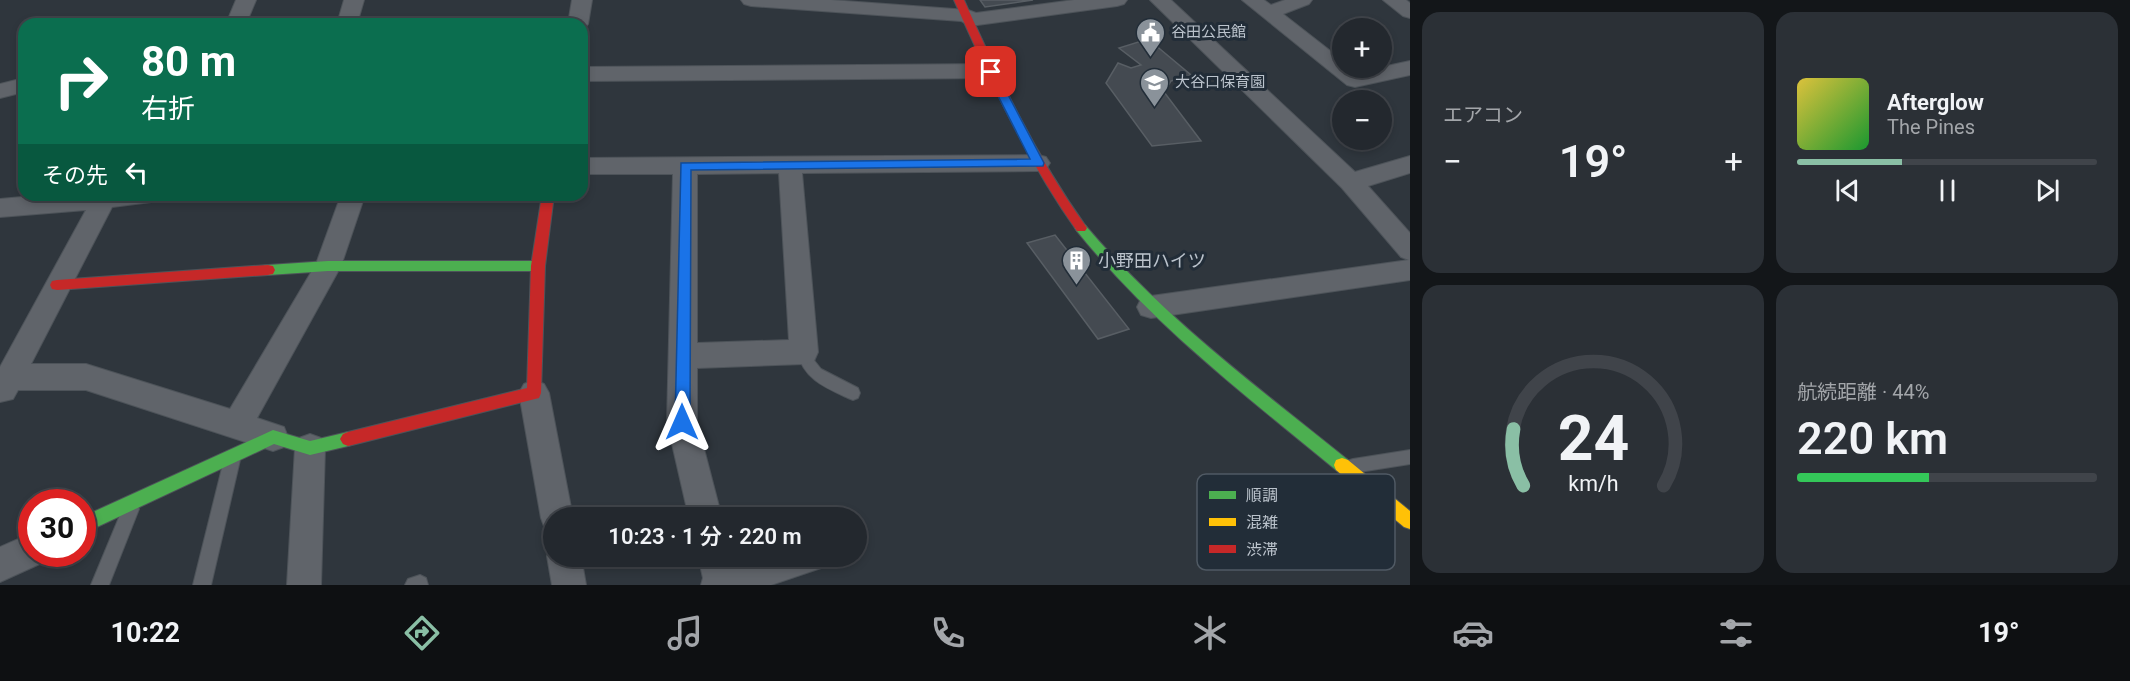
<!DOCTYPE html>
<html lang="ja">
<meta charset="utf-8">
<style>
body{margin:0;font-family:Roboto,"Noto Sans JP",sans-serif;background:#2b3036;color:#f1f3f6;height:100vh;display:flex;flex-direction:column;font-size:22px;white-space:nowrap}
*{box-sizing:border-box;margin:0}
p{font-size:20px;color:#a3a6aa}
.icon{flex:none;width:33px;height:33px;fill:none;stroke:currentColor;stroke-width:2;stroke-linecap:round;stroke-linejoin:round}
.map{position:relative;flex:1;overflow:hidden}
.side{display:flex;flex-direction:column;gap:12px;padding:12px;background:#131619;width:720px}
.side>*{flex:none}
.hud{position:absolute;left:18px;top:18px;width:570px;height:183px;border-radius:18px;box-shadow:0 3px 9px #0003,0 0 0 2px #40444a;background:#0b6e4f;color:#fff;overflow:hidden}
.buttons{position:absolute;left:1332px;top:18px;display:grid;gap:12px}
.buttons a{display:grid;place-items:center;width:60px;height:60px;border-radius:50%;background:#23282e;box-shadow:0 3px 9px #0003,0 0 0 2px #40444a;font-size:30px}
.speed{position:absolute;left:18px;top:489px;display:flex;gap:12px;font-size:30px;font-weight:700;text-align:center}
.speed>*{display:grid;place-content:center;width:78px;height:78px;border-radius:50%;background:#23282e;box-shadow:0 3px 9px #0003,0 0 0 2px #40444a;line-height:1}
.speed .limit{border:9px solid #d22;background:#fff;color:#111}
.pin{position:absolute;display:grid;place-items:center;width:51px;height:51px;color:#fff;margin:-26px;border-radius:12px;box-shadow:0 3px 9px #0006}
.me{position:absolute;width:66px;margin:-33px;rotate:0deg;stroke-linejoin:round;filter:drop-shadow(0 0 4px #0008)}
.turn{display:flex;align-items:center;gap:21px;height:126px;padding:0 24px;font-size:27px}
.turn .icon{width:78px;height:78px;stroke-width:2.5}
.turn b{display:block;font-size:42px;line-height:51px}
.then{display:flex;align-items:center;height:57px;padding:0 24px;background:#0003;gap:12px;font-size:22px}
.big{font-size:45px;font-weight:600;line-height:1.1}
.side .widget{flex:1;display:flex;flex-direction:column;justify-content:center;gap:9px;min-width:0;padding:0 21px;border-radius:18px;background:#2b3036}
.side .dial{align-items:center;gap:0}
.dial svg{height:156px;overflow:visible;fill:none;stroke:#40444a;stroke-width:7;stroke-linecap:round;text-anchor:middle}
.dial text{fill:#f1f3f6;stroke:none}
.song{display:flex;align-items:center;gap:18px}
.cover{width:72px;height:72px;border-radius:9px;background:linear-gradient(135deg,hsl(50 70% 55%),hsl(130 70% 35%))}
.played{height:6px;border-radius:3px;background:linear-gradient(90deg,#8abfa5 35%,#40444a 35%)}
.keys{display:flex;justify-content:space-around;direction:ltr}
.heat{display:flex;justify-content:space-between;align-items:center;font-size:33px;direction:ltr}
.charge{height:9px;border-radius:4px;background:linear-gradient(90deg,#34c759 44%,#40444a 0)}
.side .tiles{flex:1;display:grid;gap:12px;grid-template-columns:repeat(2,1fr)}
.trip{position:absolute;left:543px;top:507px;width:324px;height:60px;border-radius:30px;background:#23282e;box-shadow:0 3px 9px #0003,0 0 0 2px #40444a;font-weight:600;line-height:60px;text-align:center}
.menu{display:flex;height:96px;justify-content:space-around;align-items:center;background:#0e1012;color:#a3a6aa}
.menu .icon{width:42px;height:42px}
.menu .selected{color:#8abfa5}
.menu b{font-size:27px;color:#f1f3f6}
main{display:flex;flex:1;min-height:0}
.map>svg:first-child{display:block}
.building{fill:#444a51;stroke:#585e64;stroke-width:1.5}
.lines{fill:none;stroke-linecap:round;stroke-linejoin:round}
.lane-casing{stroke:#4d5359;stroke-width:2}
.street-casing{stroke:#4d5359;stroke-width:2}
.fast-casing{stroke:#4d5359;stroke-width:2}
.slow-casing{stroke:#4d5359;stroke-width:2}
.jam-casing{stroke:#4d5359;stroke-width:2}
.lane{fill:#60646a;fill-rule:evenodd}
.street{fill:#60646a;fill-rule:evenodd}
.fast{fill:#4caf50;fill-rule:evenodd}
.slow{fill:#ffc107;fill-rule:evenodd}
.jam{fill:#c62828;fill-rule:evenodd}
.route{fill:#1a73e8;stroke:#114b97;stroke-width:1.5}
.labels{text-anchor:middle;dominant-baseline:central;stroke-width:6;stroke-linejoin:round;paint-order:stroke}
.far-poi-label{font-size:15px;fill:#bbc3cc;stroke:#222d38;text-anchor:start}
.poi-label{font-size:18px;fill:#bbc3cc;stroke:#222d38;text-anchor:start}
.key{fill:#222d38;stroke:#505a64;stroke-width:1.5}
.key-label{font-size:16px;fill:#bbc3cc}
</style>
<main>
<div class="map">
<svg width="1410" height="585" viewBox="0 0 1410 585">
<rect width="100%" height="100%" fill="#2f363d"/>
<path class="building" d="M980,0H1033L985,7Z
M1148,39L1191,75L1171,81L1164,92L1201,141L1152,146L1106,83L1118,63L1131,68L1141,65L1119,48Z
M1055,235L1129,329L1098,339L1027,243Z"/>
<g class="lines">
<defs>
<path id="lane" d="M804,346L809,348L813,359L821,369L858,388L860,393L858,398L853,400L848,398C824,387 804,379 797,352L799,348Z
M1410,450V464L1353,473L1347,471L1345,466L1347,461L1353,459Z
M232,453L238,455L240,460L211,585H193L224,460L226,455Z
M131,501L137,503L139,509L109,585H91L125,503Z
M420,575L426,578L428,585H405L408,579Z"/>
<path id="street" d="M236,0H256L246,24H226Z
M344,0H364L357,24H337Z
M572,0H592L588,24L585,28L582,29V24H568Z
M741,0H831L968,10L976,13L1074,0H1127L1124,4L1117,6L970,26L961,21L751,6L744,4Z
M1150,0H1171L1355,172L1410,156V173L1368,186L1410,233V280L1151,318L1141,315L1137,307L1141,299L1151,296L1409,260L1401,257L1342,188Z
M1242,0H1264L1271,5L1285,0H1312L1309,4L1283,14L1342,60V68H1353L1359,72L1410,61V75L1355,87L1347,85Z
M1383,0H1406L1410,3V18L1403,16Z
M991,64L999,66L1002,71L999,76L991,78L582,81V67Z
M24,78V92L0,98V84Z
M1038,155L1046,157L1050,163L1046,169L1038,171L802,173L818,352L814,361L804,364L697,368V422L722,518H689L667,422L673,174H582V158ZM779,173L789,340L697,343V174Z
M44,195H162L159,201L112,207L31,364H86L230,409L316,264L341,195H365L341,266L257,418L284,427L288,437L284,447L273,451L86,390H18L13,399L0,402V367L86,210L0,217V199Z
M534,380L544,384L549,393L573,518H554V533L545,529L541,518L519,393L524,384Z
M310,434L321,438L325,448L321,585H287L295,448L299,438Z
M32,533V554H47L44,562L0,582V547Z
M554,543V556H581L586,585H552L547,556Z
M698,556H732L734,563L754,556H826L821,568L771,585H701L703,578Z"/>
<path id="fast" d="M1081,223L1085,225C1162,316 1256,386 1348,460L1350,465L1348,470L1342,472L1336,470C1245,395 1152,324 1077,231L1075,228L1077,225Z
M328,261H538L543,262L545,266L543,270L538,271H328L268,275L263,274L261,270L263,266L268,265Z
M273,430L310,441L348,432L353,434L356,439L353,444L348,446L310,455L274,444L82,534V517Z"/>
<path id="slow" d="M1342,458L1348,460L1410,511V529L1404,527L1336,470L1334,465L1336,460Z"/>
<path id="jam" d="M954,0H964C999,78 1035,155 1085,225L1087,228L1085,231H1077C1026,159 990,80 954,0Z
M542,195H554L545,266L541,393L539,398L348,446L343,444L340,439L343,434L348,432L527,388L531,266Z
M268,265L273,266L275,270L273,274L268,275L57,290L52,289L50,285L52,281L57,280Z"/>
</defs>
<use href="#lane" class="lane-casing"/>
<use href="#street" class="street-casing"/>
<use href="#fast" class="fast-casing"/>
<use href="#slow" class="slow-casing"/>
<use href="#jam" class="jam-casing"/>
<use href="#lane" class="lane"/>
<use href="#street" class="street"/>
<use href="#fast" class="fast"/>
<use href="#slow" class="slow"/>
<use href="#jam" class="jam"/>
</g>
<path class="route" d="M991,68L996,72L1044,163L1043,166L691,170L690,422L688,427L682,429L677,427L675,422L681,163L1030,159L986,72Z"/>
<defs>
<symbol id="civic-pin" viewBox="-11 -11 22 30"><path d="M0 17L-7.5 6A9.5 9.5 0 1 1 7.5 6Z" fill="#8a929a" stroke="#222d38"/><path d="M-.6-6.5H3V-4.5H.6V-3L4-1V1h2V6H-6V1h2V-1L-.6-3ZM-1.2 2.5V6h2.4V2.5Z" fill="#fff"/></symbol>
<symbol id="school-pin" viewBox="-11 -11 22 30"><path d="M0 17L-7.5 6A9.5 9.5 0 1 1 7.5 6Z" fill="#8a929a" stroke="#222d38"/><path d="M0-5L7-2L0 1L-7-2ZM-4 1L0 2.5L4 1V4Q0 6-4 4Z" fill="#fff"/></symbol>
<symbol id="building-pin" viewBox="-11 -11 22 30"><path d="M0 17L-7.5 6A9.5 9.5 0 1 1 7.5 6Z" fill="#8a929a" stroke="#222d38"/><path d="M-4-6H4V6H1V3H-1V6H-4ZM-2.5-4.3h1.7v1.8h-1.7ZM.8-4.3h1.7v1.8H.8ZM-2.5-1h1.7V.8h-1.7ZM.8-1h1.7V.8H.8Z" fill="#fff"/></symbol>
</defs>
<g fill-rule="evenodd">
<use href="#civic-pin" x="1134" y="16" width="33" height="45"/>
<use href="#school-pin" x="1138" y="66" width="33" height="45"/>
<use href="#building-pin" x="1060" y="244" width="33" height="45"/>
</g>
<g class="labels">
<g class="far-poi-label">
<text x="1171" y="32">谷田公民館</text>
<text x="1175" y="82">大谷口保育園</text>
</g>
<g class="poi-label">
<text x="1098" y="260">小野田ハイツ</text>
</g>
</g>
<rect x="1197" y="474" width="198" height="96" rx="9" class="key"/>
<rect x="1209" y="491" width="27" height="8" fill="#4caf50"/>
<rect x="1209" y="518" width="27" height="8" fill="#ffc107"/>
<rect x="1209" y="545" width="27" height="8" fill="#c62828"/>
<g class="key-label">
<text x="1246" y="501">順調</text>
<text x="1246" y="528">混雑</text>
<text x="1246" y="555">渋滞</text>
</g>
</svg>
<div class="buttons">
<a>+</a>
<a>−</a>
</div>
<div class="speed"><div class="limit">30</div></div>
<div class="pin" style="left:991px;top:72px;background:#d93025"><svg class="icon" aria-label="arrive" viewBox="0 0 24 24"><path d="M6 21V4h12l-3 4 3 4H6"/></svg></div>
<svg class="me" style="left:682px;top:422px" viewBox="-20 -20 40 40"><path d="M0-17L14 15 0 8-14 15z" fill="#1a73e8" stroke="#fff" stroke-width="4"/></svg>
<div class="trip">10:23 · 1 分 · 220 m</div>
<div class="hud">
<div class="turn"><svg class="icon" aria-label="right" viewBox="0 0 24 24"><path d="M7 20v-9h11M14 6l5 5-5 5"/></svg><div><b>80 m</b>右折</div></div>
<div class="then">その先<svg class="icon" aria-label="left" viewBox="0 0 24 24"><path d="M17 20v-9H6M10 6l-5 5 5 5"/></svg></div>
</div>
</div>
<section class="side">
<div class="tiles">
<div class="widget"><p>エアコン</p>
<div class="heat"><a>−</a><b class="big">19°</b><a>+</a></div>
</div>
<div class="widget">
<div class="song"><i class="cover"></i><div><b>Afterglow</b><p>The Pines</p></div></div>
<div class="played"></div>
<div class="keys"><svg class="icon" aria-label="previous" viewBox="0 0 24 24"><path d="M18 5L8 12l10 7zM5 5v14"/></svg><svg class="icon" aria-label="pause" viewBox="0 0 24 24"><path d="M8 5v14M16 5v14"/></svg><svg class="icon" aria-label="next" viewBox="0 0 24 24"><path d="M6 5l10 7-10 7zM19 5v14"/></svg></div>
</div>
<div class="widget dial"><svg viewBox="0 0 100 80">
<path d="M14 69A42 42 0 1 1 86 69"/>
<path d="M14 69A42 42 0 0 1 9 40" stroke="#8abfa5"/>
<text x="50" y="56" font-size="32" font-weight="700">24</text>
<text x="50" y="72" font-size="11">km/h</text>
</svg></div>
<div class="widget"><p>航続距離 · 44%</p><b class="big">220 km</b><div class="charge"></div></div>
</div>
</section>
</main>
<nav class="menu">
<b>10:22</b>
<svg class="icon selected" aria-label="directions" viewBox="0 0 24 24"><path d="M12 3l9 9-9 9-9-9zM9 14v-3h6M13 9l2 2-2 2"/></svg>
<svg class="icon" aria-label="music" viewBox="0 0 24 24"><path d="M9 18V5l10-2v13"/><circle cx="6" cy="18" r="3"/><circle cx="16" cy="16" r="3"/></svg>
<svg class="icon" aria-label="phone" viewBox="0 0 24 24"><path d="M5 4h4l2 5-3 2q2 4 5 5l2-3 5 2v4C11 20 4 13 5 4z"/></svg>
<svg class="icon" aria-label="climate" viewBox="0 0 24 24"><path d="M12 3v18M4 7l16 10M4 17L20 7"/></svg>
<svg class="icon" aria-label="car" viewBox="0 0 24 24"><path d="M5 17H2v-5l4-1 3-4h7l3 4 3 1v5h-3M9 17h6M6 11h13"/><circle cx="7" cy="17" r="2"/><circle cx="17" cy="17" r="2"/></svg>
<svg class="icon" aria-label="filters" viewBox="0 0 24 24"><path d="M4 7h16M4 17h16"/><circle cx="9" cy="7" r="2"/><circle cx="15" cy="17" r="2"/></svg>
<b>19°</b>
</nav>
